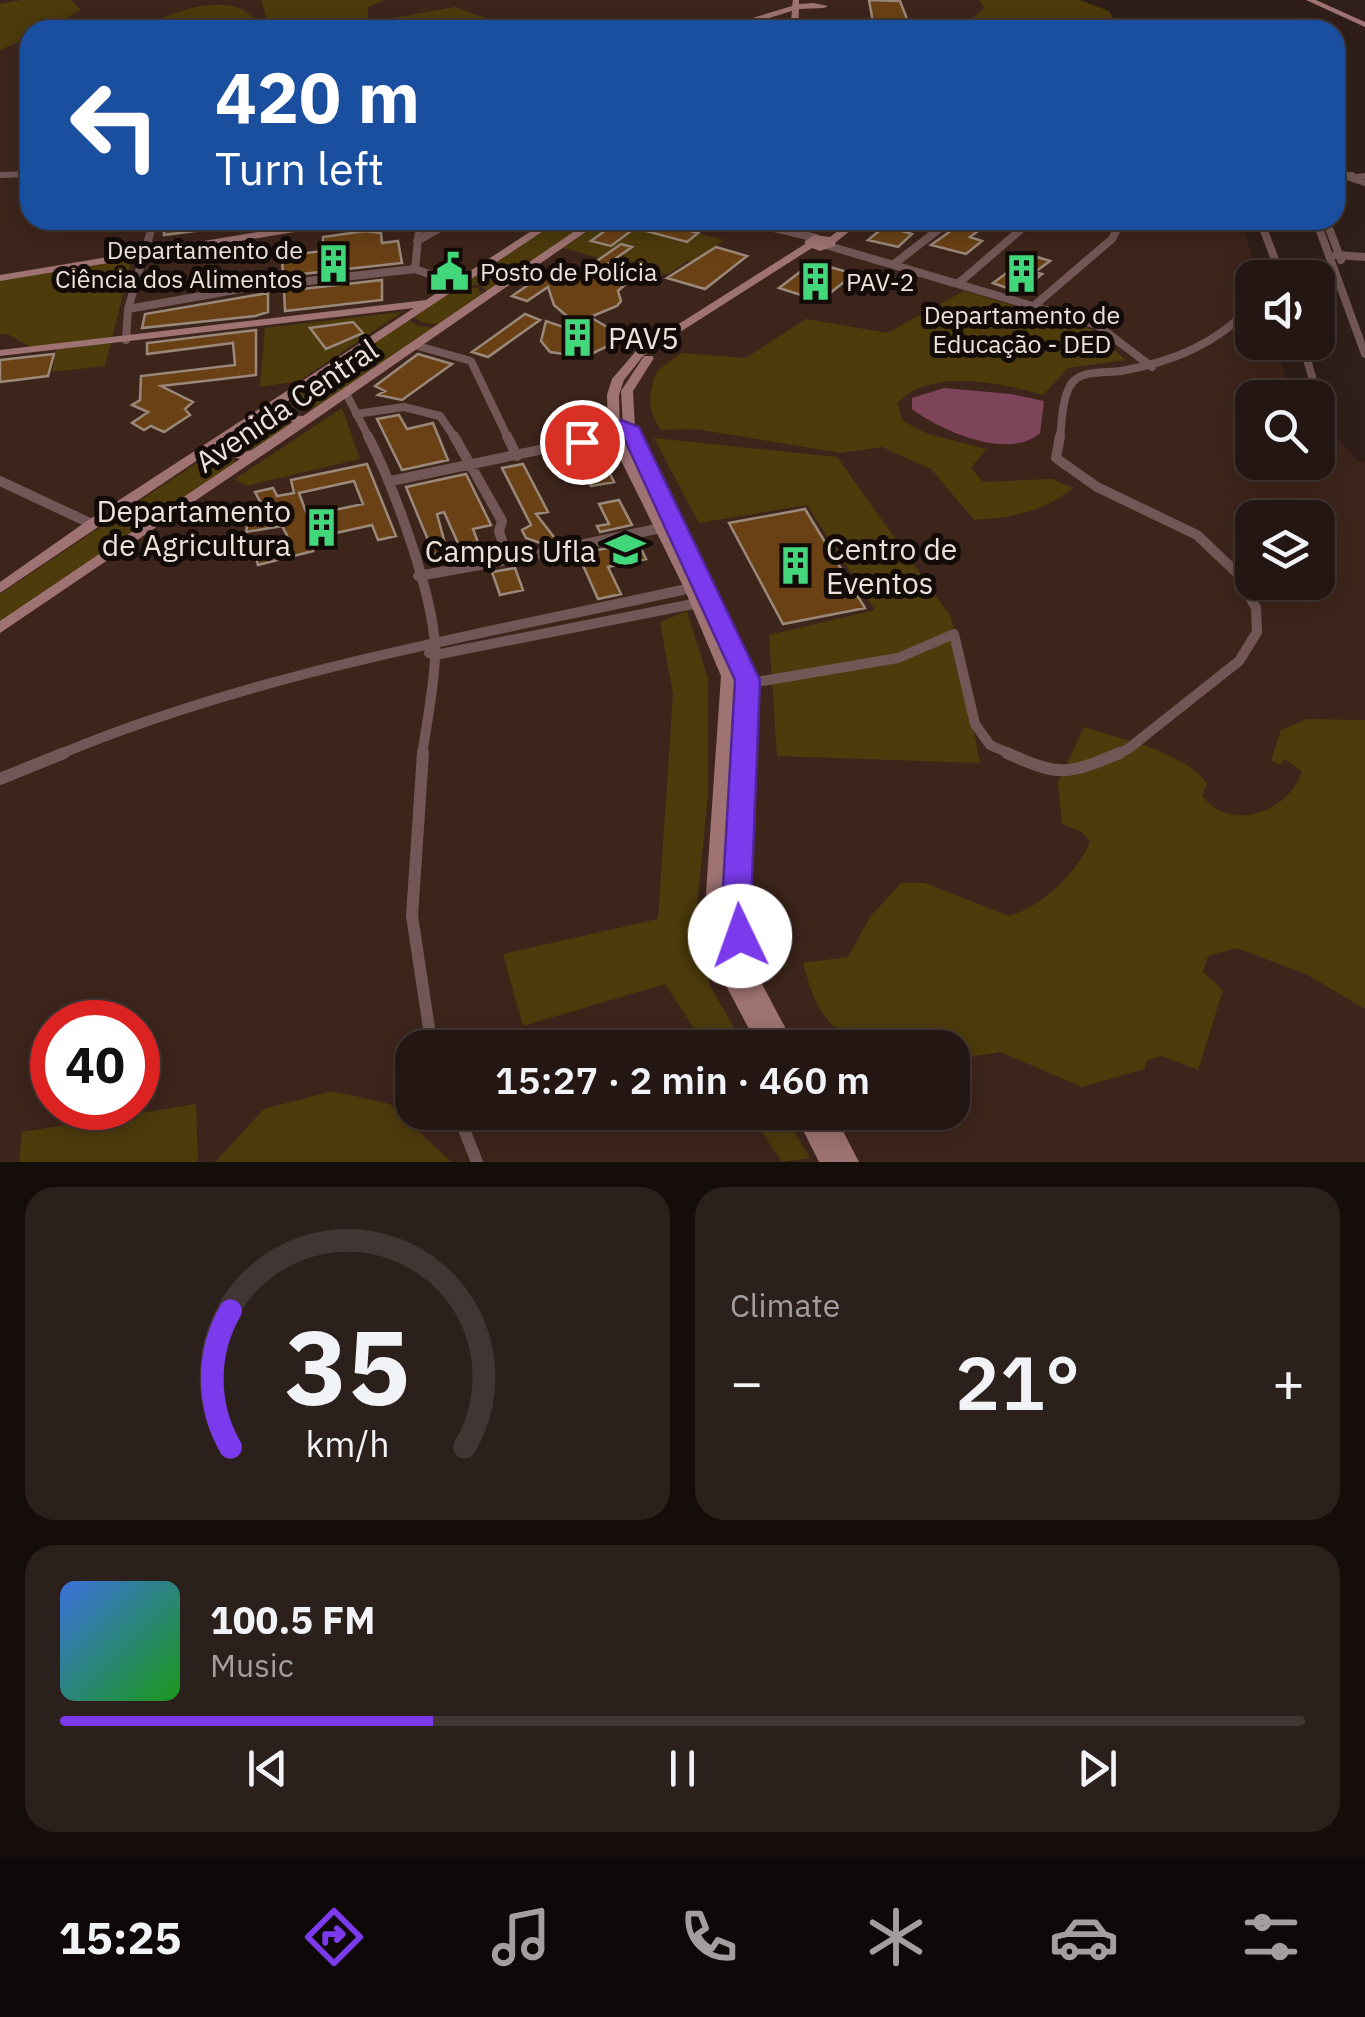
<!DOCTYPE html>
<meta charset="utf-8">
<style>
body{margin:0;font-family:"IBM Plex Sans",sans-serif;background:#2c201c;color:#f1f3f6;height:100vh;display:flex;flex-direction:column;font-size:38px;white-space:nowrap}
*{box-sizing:border-box;margin:0}
p{font-size:32px;color:#a39fa0}
.icon{flex:none;width:55px;height:55px;fill:none;stroke:currentColor;stroke-width:2;stroke-linecap:round;stroke-linejoin:round}
.map{position:relative;height:1162px;overflow:hidden}
.sheet{display:flex;flex-direction:column;gap:25px;padding:25px;background:#140d0a;flex:1}
.sheet>*{flex:none}
.top-card{position:absolute;left:20px;top:20px;width:1325px;height:210px;border-radius:30px;box-shadow:0 5px 25px #0003,0 0 0 2px #413633;background:#1a4fa0;color:#fff;overflow:hidden}
.fabs{position:absolute;left:1235px;top:260px;display:grid;gap:20px}
.fabs a{display:grid;place-items:center;width:100px;height:100px;border-radius:20px;background:#241713;box-shadow:0 5px 25px #0003,0 0 0 2px #413633;font-size:50px}
.speed{position:absolute;left:30px;top:1000px;display:flex;gap:20px;font-size:50px;font-weight:700;text-align:center}
.speed>*{display:grid;place-content:center;width:130px;height:130px;border-radius:50%;background:#241713;box-shadow:0 5px 25px #0003,0 0 0 2px #413633;line-height:1}
.speed .limit{border:15px solid #d22;background:#fff;color:#111}
.pin{position:absolute;display:grid;place-items:center;width:85px;height:85px;color:#fff;margin:-42px;border:5px solid #fff;border-radius:50%;box-shadow:0 2px 10px #0007}
.me{position:absolute;width:110px;margin:-55px;rotate:357deg;stroke-linejoin:round;filter:drop-shadow(0 0 8px #0008)}
.turn{display:flex;align-items:center;gap:35px;height:210px;padding:0 30px;font-size:45px}
.turn .icon{width:130px;height:130px;stroke-width:2.5}
.turn b{display:block;font-size:70px;line-height:85px}
.big{font-size:75px;font-weight:600;line-height:1.1}
.sheet .card{flex:1;display:flex;flex-direction:column;justify-content:center;gap:15px;min-width:0;padding:0 35px;border-radius:30px;background:#2c201c}
.sheet .dial{align-items:center;gap:0}
.dial svg{height:260px;overflow:visible;fill:none;stroke:#413633;stroke-width:7;stroke-linecap:round;text-anchor:middle}
.dial text{fill:#f1f3f6;stroke:none}
.song{display:flex;align-items:center;gap:30px}
.cover{width:120px;height:120px;border-radius:15px;background:linear-gradient(135deg,hsl(220 70% 55%),hsl(120 70% 35%))}
.played{height:10px;border-radius:5px;background:linear-gradient(90deg,#7c3aed 30%,#413633 30%)}
.keys{display:flex;justify-content:space-around;direction:ltr}
.heat{display:flex;justify-content:space-between;align-items:center;font-size:55px;direction:ltr}
.sheet .tiles{flex:1;display:grid;gap:25px;grid-template-columns:1fr 1fr}
.card:last-child{grid-column:span 2}
.trip{position:absolute;left:395px;top:1030px;width:575px;height:100px;border-radius:30px;background:#241713;box-shadow:0 5px 25px #0003,0 0 0 2px #413633;font-weight:600;line-height:100px;text-align:center}
.dock{display:flex;height:160px;justify-content:space-around;align-items:center;background:#0e0908;color:#a39fa0}
.dock .icon{width:70px;height:70px}
.dock .selected{color:#7c3aed}
.dock b{font-size:45px;color:#f1f3f6}
.map>svg:first-child{display:block}
.built{fill:#3d251c;fill-rule:evenodd}
.green{fill:#4d3b0c}
.water{fill:#7e455a}
.building{fill:#6a4115;stroke:#9a897a;stroke-width:2.5;fill-rule:evenodd}
.lines{fill:none;stroke-linecap:round;stroke-linejoin:round}
.street-far3{stroke:#725756;stroke-width:6}
.street-far2{stroke:#725756;stroke-width:8}
.street-far1{stroke:#725756;stroke-width:10}
.street{stroke:#725756;stroke-width:12}
.secondary{fill:#9f7373;fill-rule:evenodd}
.route{fill:#7c3aed;stroke:#51269a;stroke-width:2.5}
.labels{text-anchor:middle;dominant-baseline:central;stroke-width:10;stroke-linejoin:round;paint-order:stroke}
.far-poi-label{font-size:25px;fill:#ede1dc;stroke:#130b08;text-anchor:start}
.poi-label{font-size:30px;fill:#ede1dc;stroke:#130b08;text-anchor:start}
.street-label{font-size:30px;fill:#ede1dc;stroke:#130b08}
</style>
<div class="map">
<svg width="1365" height="1162" viewBox="0 0 1365 1162">
<rect width="100%" height="100%" fill="#301f19"/>
<path class="built" d="M0,0H1075L1110,30H30V220H1241L1258,277L1252,278V342L1276,343L1287,383L1301,397L1252,398V462H1318V416L1359,462H1365V1162H0ZM1252,518H1318V582H1252ZM52,1022H138V1108H52ZM412,1048H952V1112H412Z"/>
<path class="green" d="M21,0H71L81,10L45,30H30V37L0,50V4Z
M261,0H385L368,7V22L455,7L519,30H130C164,19 195,0 232,6C247,8 253,22 268,22Z
M979,0H1080L1109,11L1120,30H984L974,17L984,8Z
M560,220H591L489,293L481,285H461Z
M603,220H650L724,240L694,262L687,261L667,275L632,261L624,265L563,248Z
M132,258L105,366L52,372L57,347L32,348L8,334H0V279Z
M457,288H478L483,297C460,313 440,335 413,317Z
M964,291L1094,330L1125,360L1068,368L1043,395C1001,383 931,367 897,403L903,421L928,434L986,449L971,468L983,482L1052,479L1073,488C1043,512 1011,518 974,520L931,469L882,447L841,453L695,429L661,430C647,410 648,393 657,371L681,353L746,358L806,319L887,333Z
M402,312L299,381L260,387L265,328Z
M408,319L418,326L438,328L380,369L375,358L353,357Z
M347,361L368,362L374,372L317,409L298,410L292,398Z
M342,408L360,459L246,486L235,479Z
M270,412L294,423C276,436 254,458 231,448L238,433Z
M654,438L837,457L951,617L980,763L777,756L769,635L875,610L807,505L699,523Z
M219,448L221,456L237,462L0,622V594Z
M687,611L708,679V794L695,929L710,986L745,1047H706L665,984L523,1026L503,954L658,919L673,694L660,622Z
M1307,719L1365,720V1009L1306,974L1236,948L1208,956L1203,972L1223,990L1198,1070L1162,1056L1147,1060L1144,1069L1082,1087L1000,1052L953,1060L952,1048L863,1047C824,1028 814,1003 803,963L848,957L870,917L901,883H925L1009,916C1041,907 1077,873 1090,842L1082,832L1062,824L1058,783L1084,727C1122,740 1181,750 1207,783L1202,796C1231,834 1290,811 1302,771L1284,759L1281,765L1271,761L1281,730Z
M332,1091L390,1104L451,1162H215L264,1109Z
M196,1104L198,1162H19L22,1132Z
M749,1113H783L810,1158L782,1162Z"/>
<path class="water" d="M944,388L1011,394L1044,401L1040,433C1009,461 941,431 912,409V398Z"/>
<path class="building" d="M869,0L900,1L909,24L873,23Z
M164,220H232L233,226L164,235Z
M642,220H648L698,233L687,242L635,228L611,246L591,241L613,225L632,227Z
M966,220H993L970,237L982,241L966,254L931,245Z
M884,227L902,231L912,234L898,247L868,240Z
M365,231L381,233L382,243L398,241L402,263L283,276L282,256L323,251V237Z
M621,244L632,247L609,263L638,273L618,291L621,301L617,306L590,317L609,328L614,343L585,357L550,352L541,341L546,321L590,336L554,305L548,287L527,301L512,296L553,268L577,275Z
M716,247L747,256L705,289L667,278Z
M1031,255L1050,261L1035,272L1042,274L1032,282L1026,280L1013,290L993,283Z
M813,262L854,274L820,301L779,288Z
M382,280V300L285,311L284,291Z
M268,293V312L255,316L142,328L145,314Z
M525,314L540,320L488,357L472,352Z
M353,322L363,333L326,349L310,328Z
M256,330V375L161,386L193,402L185,409L190,415L164,432L151,426L144,430L132,423L148,412L132,405L140,400L141,376L235,365L233,343L147,354V343Z
M54,354L48,376L0,382V360Z
M418,354L452,364L402,400L378,395L385,391L375,386Z
M399,415L407,429L433,423L448,460L402,470L377,419Z
M600,453L614,482L591,486L578,457Z
M367,464L396,536L378,540L372,525L309,539L313,551L258,565L255,555L292,545L282,526L246,532L248,521L268,516L255,492L273,488L277,496L294,493L291,480ZM354,481L363,504L320,513L319,509L306,512L299,493Z
M523,464L548,512L536,514L557,541L543,544L526,538L522,530L531,525L502,468Z
M466,474L491,525L473,529L483,556L465,559L444,512L437,514L450,562L438,564L406,487Z
M619,500L632,525L600,532L597,526L609,524L599,504Z
M805,509L865,608L783,624L729,523Z
M638,542L646,559L608,567L621,594L598,599L578,554Z
M515,568L523,590L500,595L492,572Z"/>
<g class="lines">
<path class="street-far3" d="M1335,174L1352,175
M0,175L30,174
M1365,176L1349,178L1365,183"/>
<path class="street-far2" d="M403,220L419,230L415,269L443,279L451,289
M697,220L722,227L736,225L738,220
M740,220L816,238
M1161,220H1176
M1260,220L1282,278
M1316,220L1365,354
M1326,220L1341,260
M417,241L454,220
M829,246L1097,325L1152,367
M1336,255L1365,257
M894,264L947,223
M960,282L1032,220
M1036,304L1112,239L1122,220
M128,309L246,288L415,269
M126,340L128,309L154,220
M1302,342L1320,404
M418,346L471,361L508,438
M346,393L369,438
M356,414L404,407L440,416L455,438
M594,438L614,434
M1060,438C1062,422 1062,389 1076,379C1086,371 1108,373 1121,371C1173,362 1216,344 1252,306"/>
<path class="street-far1" d="M368,436C393,485 437,602 435,656C434,688 427,722 422,755
M507,436L517,456
M1060,436L1056,458L1097,487L1197,535L1236,572L1256,608L1257,632L1239,661L1128,749L1114,755
M0,481L92,524
M391,481L606,436
M508,560L661,528
M418,576L508,560L499,531L502,521L454,436
M429,653L435,655L698,603
M727,687L898,658L954,634L975,724L990,745L1013,755
M58,755C259,671 480,635 691,588"/>
<path class="street" d="M423,753L412,916L432,1048
M1007,753C1061,777 1066,775 1120,753
M0,779L64,753
M457,1112L477,1162"/>
<path class="secondary" d="M793,0H799V4L813,3L828,6L824,8L799,9L798,30H790L792,11L730,30H713L792,6Z
M1306,0H1316L1365,22V27Z
M826,25L917,28L921,30L823,29L822,27Z
M330,220H353L348,223L0,281V275Z
M548,220H560L280,406L290,415L303,416L591,220H603L310,423L0,633V621L240,459L223,454L221,451L223,443L0,593V582L87,521L414,308L0,356V350L426,300ZM272,411L282,421L293,422L252,450L244,452L234,449L237,434Z
M852,220H863L835,243V246L820,251L812,248L644,355L624,380L619,395L620,434L697,586L623,427L621,391L644,356H652L654,358L633,391L635,427L755,680L745,905L753,967L796,1048H759L712,959L706,893L721,676L684,588L608,434L607,395L612,379L636,351L805,244V241L814,235L830,237ZM699,591L741,680L727,905L735,968L730,959L724,893L735,676Z
M794,1112H833L859,1162H819Z"/>
</g>
<path class="route" d="M621,420L639,427L760,680L751,905L755,936L750,945L740,948L730,945L722,905L735,680L623,436L582,448L572,442Z"/>
<defs>
<symbol id="building-bare" viewBox="-9 -9 18 18"><path d="M-4-6H4V6H1V3H-1V6H-4ZM-2.5-4.3h1.7v1.8h-1.7ZM.8-4.3h1.7v1.8H.8ZM-2.5-1h1.7V.8h-1.7ZM.8-1h1.7V.8H.8Z" fill="#42d77b" stroke="#130b08" stroke-width="2.5" paint-order="stroke"/></symbol>
<symbol id="civic-bare" viewBox="-9 -9 18 18"><path d="M-.6-6.5H3V-4.5H.6V-3L4-1V1h2V6H-6V1h2V-1L-.6-3ZM-1.2 2.5V6h2.4V2.5Z" fill="#42d77b" stroke="#130b08" stroke-width="2.5" paint-order="stroke"/></symbol>
<symbol id="university-bare" viewBox="-9 -9 18 18"><path d="M0-5L7-2L0 1L-7-2ZM-4 1L0 2.5L4 1V4Q0 6-4 4Z" fill="#42d77b" stroke="#130b08" stroke-width="2.5" paint-order="stroke"/></symbol>
</defs>
<g fill-rule="evenodd">
<use href="#building-bare" x="306" y="236" width="55" height="55"/>
<use href="#civic-bare" x="422" y="244" width="55" height="55"/>
<use href="#building-bare" x="994" y="246" width="55" height="55"/>
<use href="#building-bare" x="788" y="254" width="55" height="55"/>
<use href="#building-bare" x="550" y="310" width="55" height="55"/>
<use href="#building-bare" x="294" y="500" width="55" height="55"/>
<use href="#university-bare" x="598" y="522" width="55" height="55"/>
<use href="#building-bare" x="768" y="538" width="55" height="55"/>
</g>
<g class="labels">
<g class="far-poi-label">
<text x="303" y="249" text-anchor="end">Departamento de<tspan x="303" dy="29">Ciência dos Alimentos</tspan></text>
<text x="480" y="271">Posto de Polícia</text>
<text x="846" y="281">PAV-2</text>
<text x="1022" y="314" text-anchor="middle">Departamento de<tspan x="1022" dy="29">Educação - DED</tspan></text>
</g>
<g class="poi-label">
<text x="608" y="337">PAV5</text>
<text x="291" y="510" text-anchor="end">Departamento<tspan x="291" dy="34">de Agricultura</tspan></text>
<text x="826" y="548">Centro de<tspan x="826" dy="34">Eventos</tspan></text>
<text x="596" y="550" text-anchor="end">Campus Ufla</text>
</g>
<g class="street-label">
<text transform="translate(286 405) rotate(-34)">Avenida Central</text>
</g>
</g>
</svg>
<div class="fabs">
<a><svg class="icon" aria-label="sound" viewBox="0 0 24 24"><path d="M4 9h4l5-4v14l-5-4H4zM17 9q2 3 0 6"/></svg></a>
<a><svg class="icon" aria-label="search" viewBox="0 0 24 24"><circle cx="10" cy="10" r="6"/><path d="M15 15l6 6"/></svg></a>
<a><svg class="icon" aria-label="layers" viewBox="0 0 24 24"><path d="M12 4l9 5-9 5-9-5zM3 14l9 5 9-5"/></svg></a>
</div>
<div class="speed"><div class="limit">40</div></div>
<div class="pin" style="left:582px;top:442px;background:#d93025"><svg class="icon" aria-label="arrive" viewBox="0 0 24 24"><path d="M6 21V4h12l-3 4 3 4H6"/></svg></div>
<svg class="me" style="left:740px;top:936px" viewBox="-20 -20 40 40"><circle r="19" fill="#fff"/><path d="M0-13L10 11 0 6-10 11z" fill="#7c3aed"/></svg>
<div class="trip">15:27 · 2 min · 460 m</div>
<div class="top-card">
<div class="turn"><svg class="icon" aria-label="left" viewBox="0 0 24 24"><path d="M17 20v-9H6M10 6l-5 5 5 5"/></svg><div><b>420 m</b>Turn left</div></div>
</div>
</div>
<section class="sheet">
<div class="tiles">
<div class="card dial"><svg viewBox="0 0 100 80">
<path d="M14 69A42 42 0 1 1 86 69"/>
<path d="M14 69A42 42 0 0 1 14 27" stroke="#7c3aed"/>
<text x="50" y="56" font-size="32" font-weight="700">35</text>
<text x="50" y="72" font-size="11">km/h</text>
</svg></div>
<div class="card"><p>Climate</p>
<div class="heat"><a>−</a><b class="big">21°</b><a>+</a></div>
</div>
<div class="card">
<div class="song"><i class="cover"></i><div><b>100.5 FM</b><p>Music</p></div></div>
<div class="played"></div>
<div class="keys"><svg class="icon" aria-label="previous" viewBox="0 0 24 24"><path d="M18 5L8 12l10 7zM5 5v14"/></svg><svg class="icon" aria-label="pause" viewBox="0 0 24 24"><path d="M8 5v14M16 5v14"/></svg><svg class="icon" aria-label="next" viewBox="0 0 24 24"><path d="M6 5l10 7-10 7zM19 5v14"/></svg></div>
</div>
</div>
</section>
<nav class="dock">
<b>15:25</b>
<svg class="icon selected" aria-label="directions" viewBox="0 0 24 24"><path d="M12 3l9 9-9 9-9-9zM9 14v-3h6M13 9l2 2-2 2"/></svg>
<svg class="icon" aria-label="music" viewBox="0 0 24 24"><path d="M9 18V5l10-2v13"/><circle cx="6" cy="18" r="3"/><circle cx="16" cy="16" r="3"/></svg>
<svg class="icon" aria-label="phone" viewBox="0 0 24 24"><path d="M5 4h4l2 5-3 2q2 4 5 5l2-3 5 2v4C11 20 4 13 5 4z"/></svg>
<svg class="icon" aria-label="climate" viewBox="0 0 24 24"><path d="M12 3v18M4 7l16 10M4 17L20 7"/></svg>
<svg class="icon" aria-label="car" viewBox="0 0 24 24"><path d="M5 17H2v-5l4-1 3-4h7l3 4 3 1v5h-3M9 17h6M6 11h13"/><circle cx="7" cy="17" r="2"/><circle cx="17" cy="17" r="2"/></svg>
<svg class="icon" aria-label="filters" viewBox="0 0 24 24"><path d="M4 7h16M4 17h16"/><circle cx="9" cy="7" r="2"/><circle cx="15" cy="17" r="2"/></svg>
</nav>
